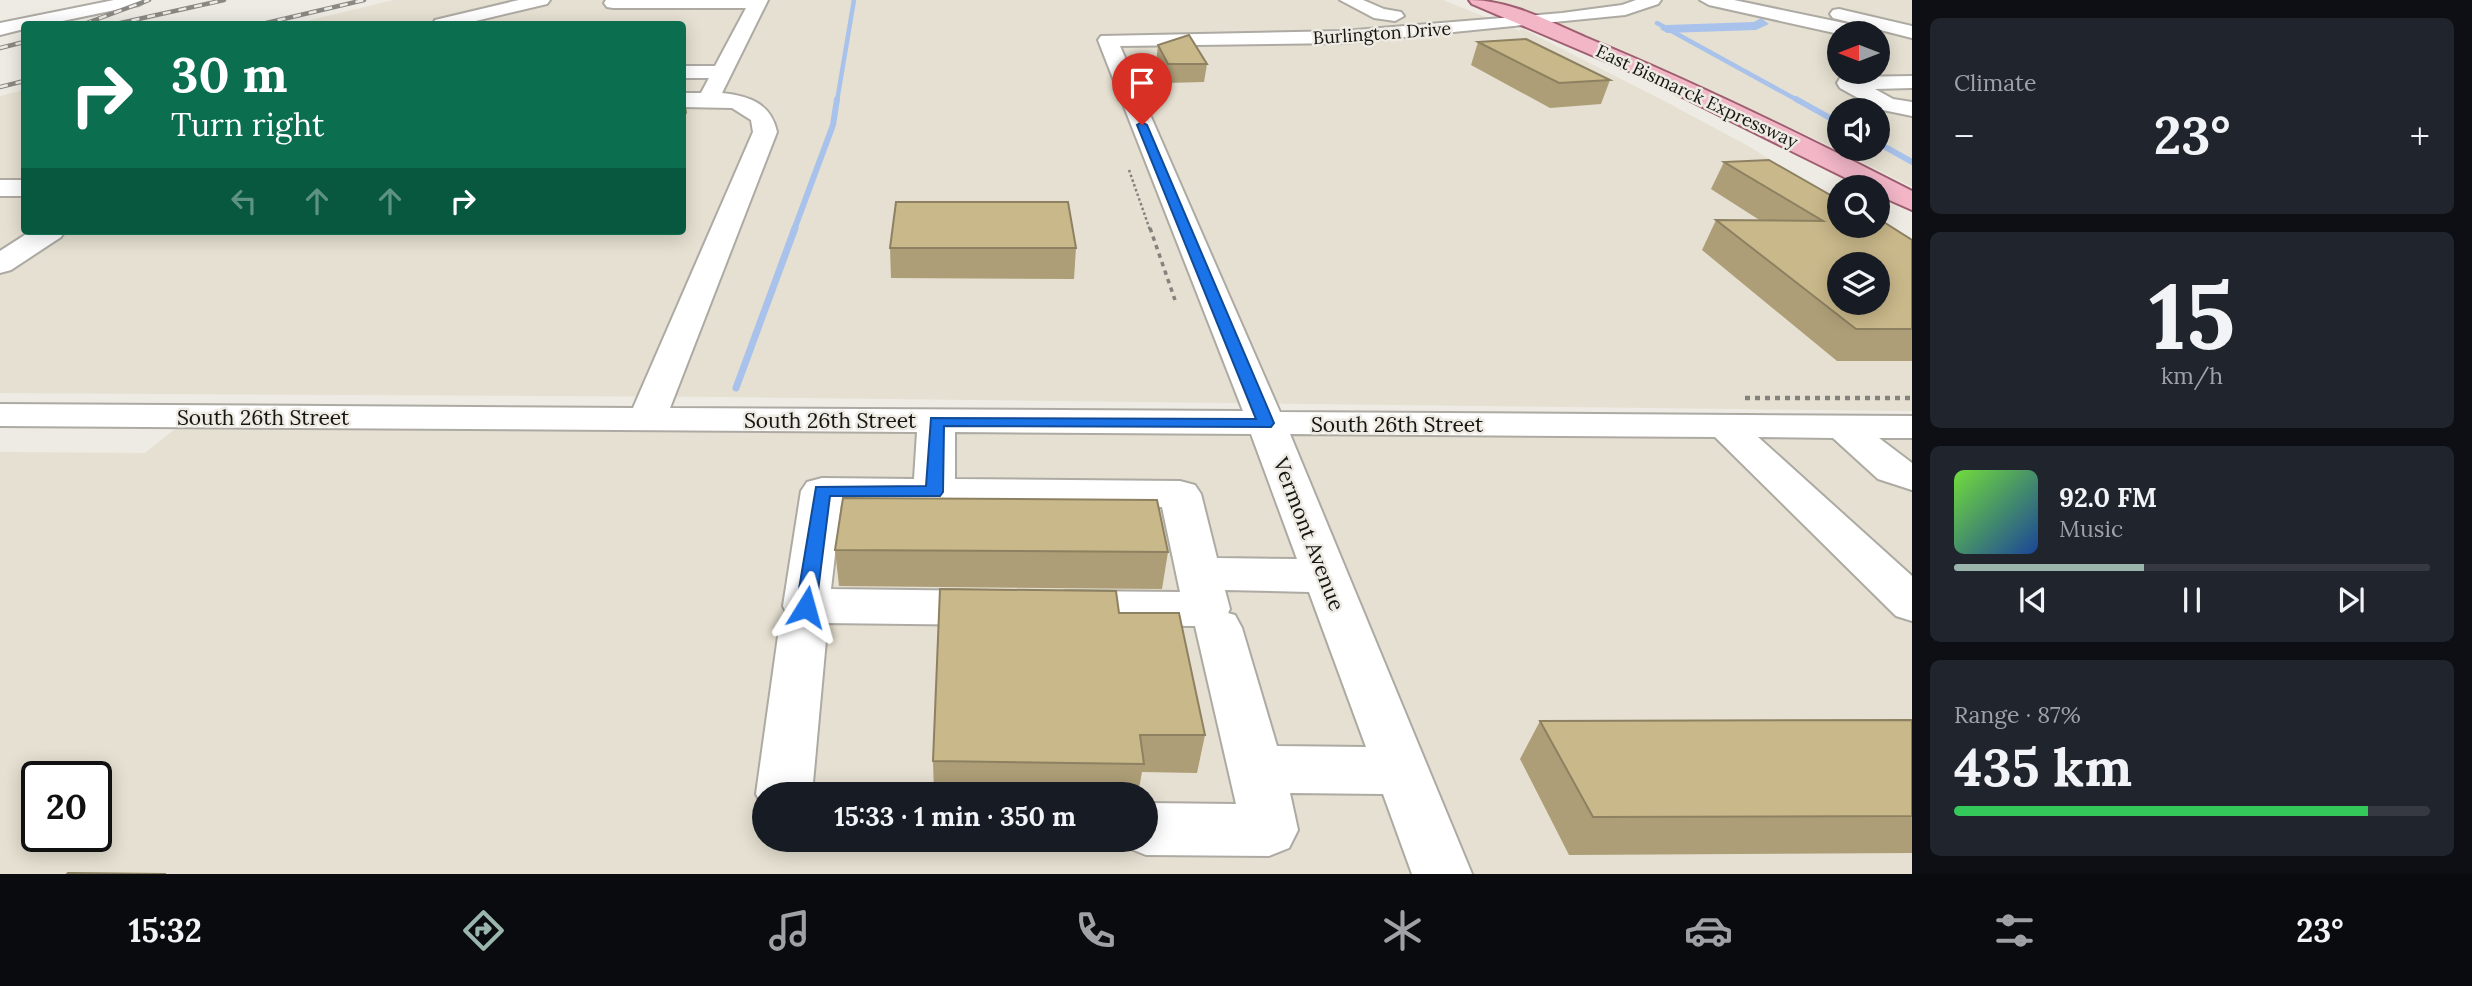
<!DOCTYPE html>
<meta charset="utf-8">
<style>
body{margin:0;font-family:Lora,serif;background:#20242c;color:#f1f3f6;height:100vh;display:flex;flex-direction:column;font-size:26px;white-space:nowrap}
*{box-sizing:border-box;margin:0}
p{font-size:23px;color:#9ea1a6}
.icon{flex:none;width:38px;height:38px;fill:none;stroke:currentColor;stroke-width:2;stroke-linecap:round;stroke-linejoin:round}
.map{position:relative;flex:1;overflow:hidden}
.side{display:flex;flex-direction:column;gap:18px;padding:18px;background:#0d0f14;width:560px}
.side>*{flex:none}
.banner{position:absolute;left:21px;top:21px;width:665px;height:214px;border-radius:7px;box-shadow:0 4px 18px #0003;background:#0b6e4f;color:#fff;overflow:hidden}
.needle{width:46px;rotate:270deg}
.fabs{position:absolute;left:1827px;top:21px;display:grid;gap:14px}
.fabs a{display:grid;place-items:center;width:63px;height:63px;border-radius:50%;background:#171b24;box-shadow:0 4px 18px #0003;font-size:35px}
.speed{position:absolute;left:21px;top:761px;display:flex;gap:14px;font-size:35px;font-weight:700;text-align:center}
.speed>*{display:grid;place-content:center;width:91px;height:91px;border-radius:50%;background:#171b24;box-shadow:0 4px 18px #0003;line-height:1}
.speed .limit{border:4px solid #111;border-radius:10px;background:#fff;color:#111}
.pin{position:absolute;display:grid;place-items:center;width:60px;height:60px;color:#fff;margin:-72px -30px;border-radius:50% 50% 50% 0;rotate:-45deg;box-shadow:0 0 7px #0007}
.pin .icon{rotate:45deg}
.me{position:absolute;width:77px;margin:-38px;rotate:8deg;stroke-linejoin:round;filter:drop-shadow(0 0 5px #0008)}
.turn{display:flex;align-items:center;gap:24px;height:147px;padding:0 35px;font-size:32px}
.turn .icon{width:91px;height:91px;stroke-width:2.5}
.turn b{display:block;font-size:49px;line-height:60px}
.lanes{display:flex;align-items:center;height:66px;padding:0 35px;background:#0003;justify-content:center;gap:35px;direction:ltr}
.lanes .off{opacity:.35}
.big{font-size:52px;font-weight:700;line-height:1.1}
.side .tile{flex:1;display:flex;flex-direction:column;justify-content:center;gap:10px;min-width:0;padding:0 24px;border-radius:10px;background:#20242c}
.side .dial{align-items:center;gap:0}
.dial b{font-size:91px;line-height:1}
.song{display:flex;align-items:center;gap:21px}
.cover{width:84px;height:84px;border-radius:10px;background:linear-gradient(135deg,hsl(100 70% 55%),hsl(220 70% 35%))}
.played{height:7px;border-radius:4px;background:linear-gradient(90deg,#9ab5ac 40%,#363941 40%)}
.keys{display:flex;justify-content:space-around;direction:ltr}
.heat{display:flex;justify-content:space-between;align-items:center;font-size:38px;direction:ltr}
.charge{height:10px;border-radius:5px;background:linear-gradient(90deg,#34c759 87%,#363941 0)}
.trip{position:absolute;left:752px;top:782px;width:406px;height:70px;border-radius:35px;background:#171b24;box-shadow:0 4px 18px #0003;font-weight:700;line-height:70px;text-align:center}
.dock{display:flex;height:112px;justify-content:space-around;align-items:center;background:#090b0e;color:#9ea1a6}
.dock .icon{width:49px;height:49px}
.dock .current{color:#9ab5ac}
.dock b{font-size:32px;color:#f1f3f6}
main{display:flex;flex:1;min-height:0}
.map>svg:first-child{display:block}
.built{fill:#e5e0d1;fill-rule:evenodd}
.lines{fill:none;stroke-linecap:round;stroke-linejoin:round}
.stream-far2{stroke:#a9c2eb;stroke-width:4.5}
.stream-far1{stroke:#a9c2eb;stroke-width:6}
.stream{stroke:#a9c2eb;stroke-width:7}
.canal{fill:#a9c2eb;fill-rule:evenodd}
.minor-casing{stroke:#adaaa3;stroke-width:4}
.major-casing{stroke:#9f5e70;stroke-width:4}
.path-far2{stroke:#83827d;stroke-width:2.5;stroke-dasharray:2.5 2.5;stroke-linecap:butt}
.path-far1{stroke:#83827d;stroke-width:3.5;stroke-dasharray:4.5 4.5;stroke-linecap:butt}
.path{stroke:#83827d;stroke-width:4.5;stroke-dasharray:5 5;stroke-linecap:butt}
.minor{fill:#fff;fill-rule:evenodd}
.major{fill:#f2b6c7;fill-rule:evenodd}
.rail-casing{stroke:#898883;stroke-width:4.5}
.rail{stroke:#edebe3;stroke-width:2.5;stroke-dasharray:8;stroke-linecap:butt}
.wall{fill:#ad9e77}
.shaded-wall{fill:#8d8161}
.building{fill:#c9b88a;stroke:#8d8161;stroke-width:2;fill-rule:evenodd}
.route{fill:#1a73e8;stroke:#114b97;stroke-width:2}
.labels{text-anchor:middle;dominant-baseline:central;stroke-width:5;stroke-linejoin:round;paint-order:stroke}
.far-street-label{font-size:18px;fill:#151512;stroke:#edebe3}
.street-label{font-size:21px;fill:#151512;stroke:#edebe3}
</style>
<main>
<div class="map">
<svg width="1912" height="874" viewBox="0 0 1912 874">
<rect width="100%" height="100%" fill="#edebe3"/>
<path class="built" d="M394,0H1443L1520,31L1521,28L1670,104L1750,147L1839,203V226L1912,250V411L725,397L0,393V96L24,90V231H682V24H294ZM1839,264H1878V303H1839Z
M1495,0H1912V187L1822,142L1555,24ZM1839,33H1878V72H1839ZM1839,110H1878V149H1839Z
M175,429L1912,433V874H0V452L145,453ZM37,777H96V836H37ZM765,794H1146V840H765Z"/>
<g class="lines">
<path class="stream-far2" d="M1657,23L1799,101
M837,101L854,0"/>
<path class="stream-far1" d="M1796,99L1839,123
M1878,143L1912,162
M794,230L833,125L837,99"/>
<path class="stream" d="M736,388L795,228"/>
<path class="canal" d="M1761,18L1769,24L1756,30L1667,33L1660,29L1667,25L1754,22Z"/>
<defs>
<path id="minor" d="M114,0H148L139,5L48,24H24V29L0,35V23Z
M519,0H550L547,4L463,24H433L435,20Z
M606,0H768L722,93C749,96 771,103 777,132L670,408L1243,411L1098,40L1101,36L1344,31L1562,13L1622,5L1636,0H1661L1658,4L1625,15L1344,43L1120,46L1280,412L1912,416V438H1879L1912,463V490L1878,479L1833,438L1758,437L1912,576V621L1896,616L1715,437L1290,434L1472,874H1412L1383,794L1290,793L1298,830L1289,848L1269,856L1146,855L1126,847L1122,840H1146V803L1236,804L1195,626L1066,625L1049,620L1043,608L1049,596L1066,591L1180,592L1162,507L841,504L831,589L992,591L1009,596L1015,608L1009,620L992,625L824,623L827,629L812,794H765V811L756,794L779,629L788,616L783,606L801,491L807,482L822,478L914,479L917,432L0,426V404L633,408L753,132L751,120L732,108L682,107V93H701L709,78H682V66H715L746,8H613L607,7L604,3ZM955,432L1251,434L1297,559L1217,558L1201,494L1195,485L1180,481L955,479ZM1225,590L1309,592L1366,747L1277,746L1242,628L1235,615L1228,613L1230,609Z
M1340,0H1363L1384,9L1401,12L1404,16L1395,21L1374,18Z
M1700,0H1734L1863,27L1872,33L1839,34L1709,5Z
M1839,9L1912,26V38L1833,18L1830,14L1833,10Z
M1912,76V88L1875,89L1893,99L1912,102V116L1878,109L1840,88L1837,83L1840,78L1848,77Z
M0,180H24V196H0Z
M31,231H65L61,237L11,270L0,273V251Z"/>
<path id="major" d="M1469,0C1510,0 1548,21 1585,37C1696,83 1805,136 1912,191V210L1878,195V187H1864L1636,74L1472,4Z"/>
</defs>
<use href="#minor" class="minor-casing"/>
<use href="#major" class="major-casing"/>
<path class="path-far2" d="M1129,170L1150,230"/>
<path class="path-far1" d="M1150,228L1175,300"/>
<path class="path" d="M1745,398H1912"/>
<use href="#minor" class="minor"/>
<use href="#major" class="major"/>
<defs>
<path id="rail" d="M84,24L149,0
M116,24L224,0
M262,24L364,0
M0,48L24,42
M0,87L24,81"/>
</defs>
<use href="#rail" class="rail-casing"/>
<use href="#rail" class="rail"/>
</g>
<path class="wall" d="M1478,42L1610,80L1601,104L1550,108L1471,65Z
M1158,45L1207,64L1204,82L1166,83L1156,63Z
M1724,162L1839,226L1912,240V361H1837L1702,250L1716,220L1761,221L1711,189Z
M890,248H1076L1074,279L891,278Z
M835,550L1168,552L1162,589L839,586Z
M1119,613L1205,735L1197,773L1142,772L1138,794H934L933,761Z
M1912,720V853L1569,855L1520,759L1540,721Z"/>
<path class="shaded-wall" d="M683,88L687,113L682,120Z"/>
<path class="building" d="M1189,35L1207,64H1168L1158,45Z
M1526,39L1610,80L1559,83L1478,42Z
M1769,160L1839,200V226H1878V221H1882L1912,240V329H1856L1716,220L1823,221L1724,162ZM1839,264H1878V303H1839Z
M896,202H1068L1076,248H890Z
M843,498L1157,500L1168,552L835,550Z
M940,589L1116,591L1119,613H1179L1205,735H1140L1144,764L933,761Z
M1912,720V816L1593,817L1540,721Z
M68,873L166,874H67Z"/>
<path class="route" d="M1142,122L1147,125L1274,423L1271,427L944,426L943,492L940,496H830L816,607L813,612H799L796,607L816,487L926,486L931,418L1256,419L1137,125Z"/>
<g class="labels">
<g class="far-street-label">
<text transform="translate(1382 33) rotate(-4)">Burlington Drive</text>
<text transform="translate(1697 96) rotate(25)">East Bismarck Expressway</text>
</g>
<g class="street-label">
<text x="263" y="417">South 26th Street</text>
<text x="830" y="420">South 26th Street</text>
<text x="1397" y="424">South 26th Street</text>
<text transform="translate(1309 534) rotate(69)">Vermont Avenue</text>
</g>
</g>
</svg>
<div class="fabs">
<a><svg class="needle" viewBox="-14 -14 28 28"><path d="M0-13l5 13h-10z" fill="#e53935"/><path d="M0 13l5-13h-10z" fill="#9ea1a6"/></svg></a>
<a><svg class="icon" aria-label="sound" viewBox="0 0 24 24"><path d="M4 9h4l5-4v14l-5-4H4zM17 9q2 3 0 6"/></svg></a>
<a><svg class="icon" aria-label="search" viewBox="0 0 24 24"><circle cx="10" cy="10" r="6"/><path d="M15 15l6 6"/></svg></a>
<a><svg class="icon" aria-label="layers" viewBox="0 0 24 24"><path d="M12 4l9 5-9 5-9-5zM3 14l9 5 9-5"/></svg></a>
</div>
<div class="speed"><div class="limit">20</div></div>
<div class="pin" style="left:1142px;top:125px;background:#d93025"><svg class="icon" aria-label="arrive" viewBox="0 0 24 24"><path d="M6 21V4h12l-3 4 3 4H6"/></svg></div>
<svg class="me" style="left:806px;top:607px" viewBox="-20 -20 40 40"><path d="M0-17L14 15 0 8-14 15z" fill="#1a73e8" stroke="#fff" stroke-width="4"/></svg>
<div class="trip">15:33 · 1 min · 350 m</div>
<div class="banner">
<div class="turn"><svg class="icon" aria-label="right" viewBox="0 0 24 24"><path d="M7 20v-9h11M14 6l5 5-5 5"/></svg><div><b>30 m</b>Turn right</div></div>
<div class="lanes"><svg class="icon off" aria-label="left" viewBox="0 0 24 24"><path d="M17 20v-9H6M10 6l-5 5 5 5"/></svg><svg class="icon off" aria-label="ahead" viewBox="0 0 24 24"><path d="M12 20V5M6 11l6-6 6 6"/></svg><svg class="icon off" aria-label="ahead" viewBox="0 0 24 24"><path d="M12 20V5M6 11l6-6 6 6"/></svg><svg class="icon" aria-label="right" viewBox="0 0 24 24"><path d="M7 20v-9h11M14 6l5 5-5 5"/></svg></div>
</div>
</div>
<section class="side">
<div class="tile"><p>Climate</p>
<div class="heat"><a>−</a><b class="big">23°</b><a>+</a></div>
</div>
<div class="tile dial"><b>15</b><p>km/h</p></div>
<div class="tile">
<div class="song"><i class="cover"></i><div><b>92.0 FM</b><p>Music</p></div></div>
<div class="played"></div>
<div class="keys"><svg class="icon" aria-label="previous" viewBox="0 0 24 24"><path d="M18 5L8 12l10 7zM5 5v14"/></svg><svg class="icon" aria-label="pause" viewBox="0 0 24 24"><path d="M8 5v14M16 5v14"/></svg><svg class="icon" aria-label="next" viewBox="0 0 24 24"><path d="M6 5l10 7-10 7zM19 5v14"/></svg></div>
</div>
<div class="tile"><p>Range · 87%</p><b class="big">435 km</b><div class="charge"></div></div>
</section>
</main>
<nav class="dock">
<b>15:32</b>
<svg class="icon current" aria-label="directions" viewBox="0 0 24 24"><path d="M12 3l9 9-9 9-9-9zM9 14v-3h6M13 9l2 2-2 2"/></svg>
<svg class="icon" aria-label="music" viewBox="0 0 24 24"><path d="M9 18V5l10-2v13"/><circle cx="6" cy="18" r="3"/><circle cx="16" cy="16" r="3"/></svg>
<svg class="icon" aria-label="phone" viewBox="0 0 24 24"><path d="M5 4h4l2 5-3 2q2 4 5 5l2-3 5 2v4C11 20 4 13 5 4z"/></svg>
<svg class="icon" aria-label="climate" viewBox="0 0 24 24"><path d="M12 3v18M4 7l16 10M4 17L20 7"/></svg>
<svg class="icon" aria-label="car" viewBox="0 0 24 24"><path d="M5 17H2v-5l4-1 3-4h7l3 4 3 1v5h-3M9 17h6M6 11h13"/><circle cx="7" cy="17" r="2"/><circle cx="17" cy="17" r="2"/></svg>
<svg class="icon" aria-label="filters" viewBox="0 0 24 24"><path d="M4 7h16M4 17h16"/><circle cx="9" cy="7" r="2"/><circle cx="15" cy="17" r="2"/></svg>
<b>23°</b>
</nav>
